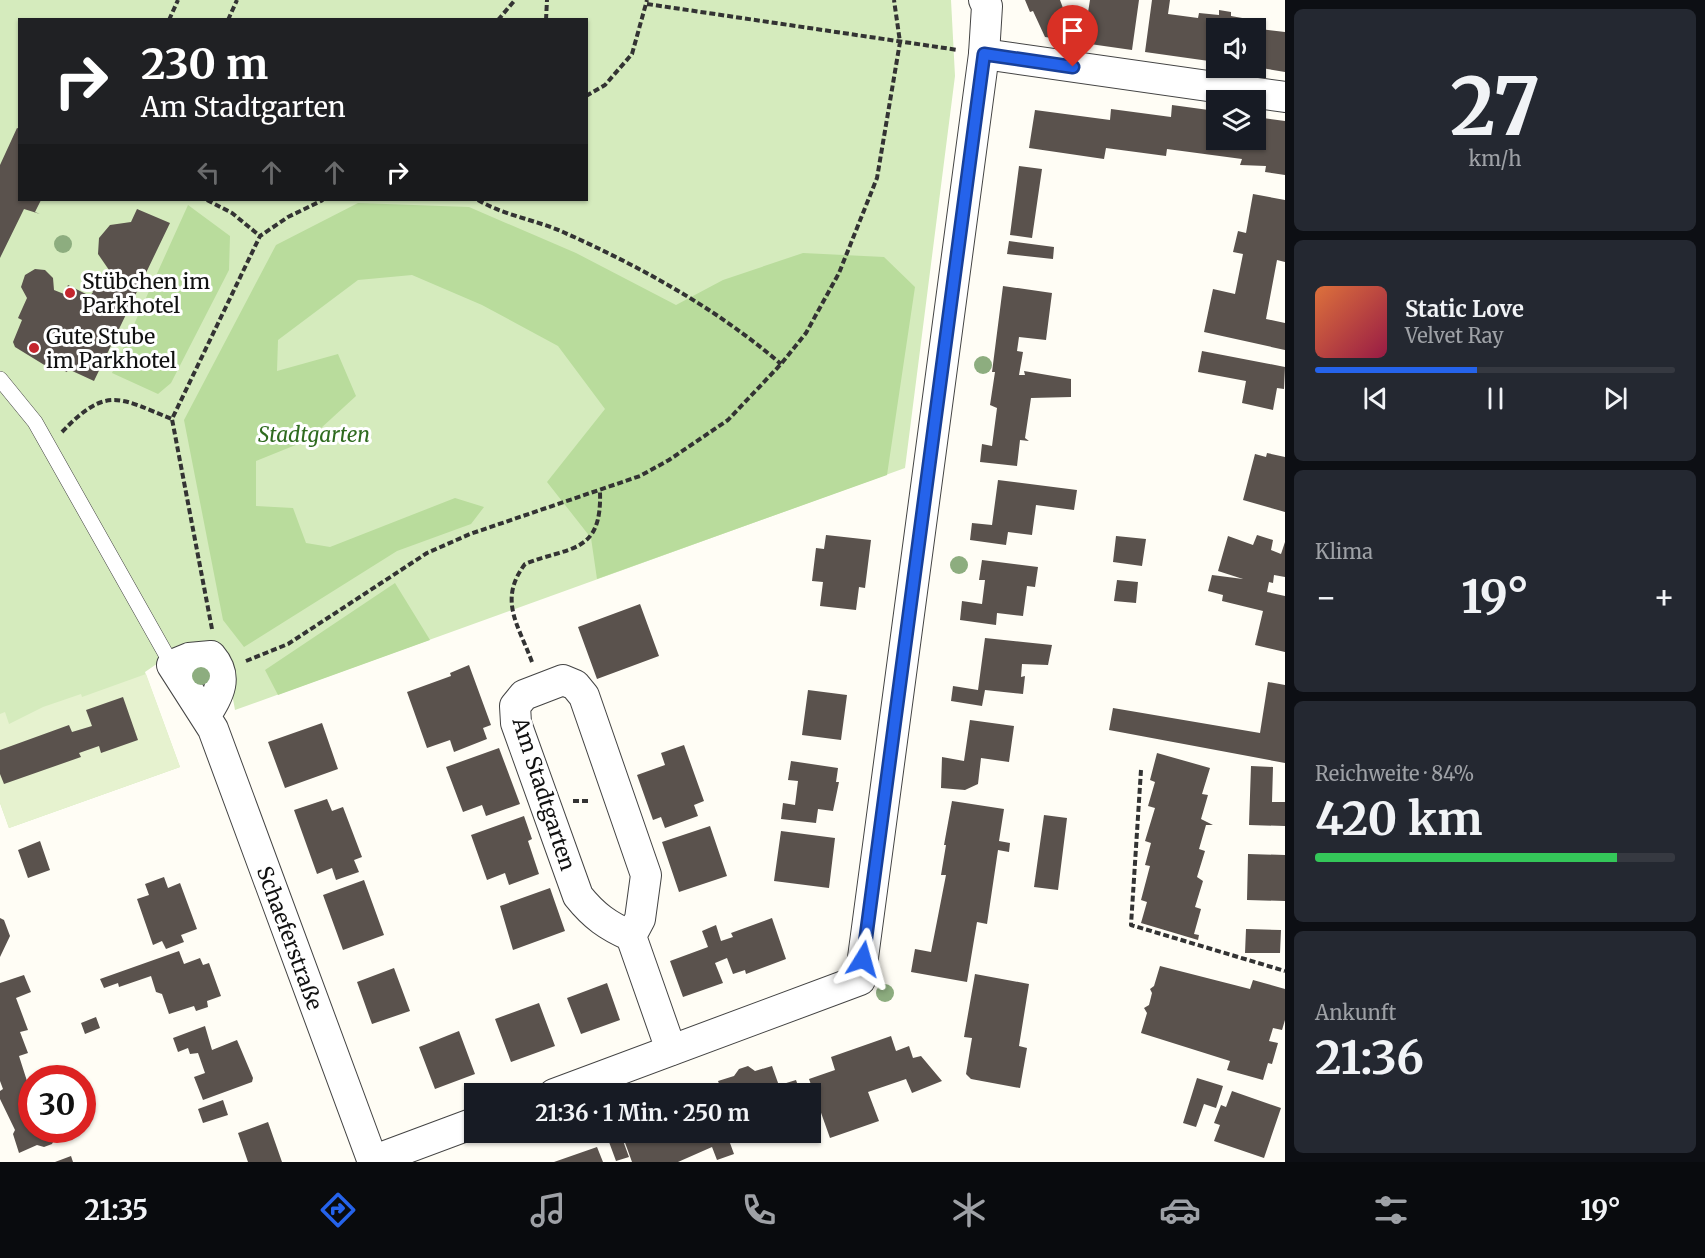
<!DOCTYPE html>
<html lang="de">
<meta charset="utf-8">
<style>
body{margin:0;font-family:Merriweather,serif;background:#242831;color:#f1f3f6;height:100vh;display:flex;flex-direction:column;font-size:22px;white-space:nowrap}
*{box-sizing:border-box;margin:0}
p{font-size:20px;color:#9ea1a6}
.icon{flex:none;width:33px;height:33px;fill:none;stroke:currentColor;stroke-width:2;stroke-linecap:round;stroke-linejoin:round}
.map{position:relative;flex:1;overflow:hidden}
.details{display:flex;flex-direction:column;gap:9px;padding:9px;background:#0d0f14;width:420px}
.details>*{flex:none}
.top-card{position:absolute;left:18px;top:18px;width:570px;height:183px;border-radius:0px;box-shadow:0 2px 4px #0004;background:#202124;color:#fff;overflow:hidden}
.fabs{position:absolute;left:1206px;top:18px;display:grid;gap:12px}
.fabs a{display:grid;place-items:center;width:60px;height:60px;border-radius:0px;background:#171b24;box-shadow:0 2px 4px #0004;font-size:30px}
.speed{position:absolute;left:18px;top:1065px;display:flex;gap:12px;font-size:30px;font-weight:700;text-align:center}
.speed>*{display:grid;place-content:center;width:78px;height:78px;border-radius:50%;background:#171b24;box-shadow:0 2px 4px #0004;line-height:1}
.speed .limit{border:9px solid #d22;background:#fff;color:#111}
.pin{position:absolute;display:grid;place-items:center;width:51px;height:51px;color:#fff;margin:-62px -26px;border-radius:50% 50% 50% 0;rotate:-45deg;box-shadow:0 0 6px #0007}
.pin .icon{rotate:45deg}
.me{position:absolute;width:66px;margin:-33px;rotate:8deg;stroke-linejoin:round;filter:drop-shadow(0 0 4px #0008)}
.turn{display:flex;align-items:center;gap:21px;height:126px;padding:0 24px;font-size:27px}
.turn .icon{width:78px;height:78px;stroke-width:2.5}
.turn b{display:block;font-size:42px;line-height:51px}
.lanes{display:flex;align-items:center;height:57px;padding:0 24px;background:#0003;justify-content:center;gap:30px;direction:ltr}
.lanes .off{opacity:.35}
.big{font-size:45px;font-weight:700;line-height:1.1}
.details .tile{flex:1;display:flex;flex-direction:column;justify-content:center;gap:9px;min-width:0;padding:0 21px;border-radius:9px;background:#242831}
.details .dial{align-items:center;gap:0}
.dial b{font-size:78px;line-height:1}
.song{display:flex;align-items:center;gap:18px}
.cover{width:72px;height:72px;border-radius:9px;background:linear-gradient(135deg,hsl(20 70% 55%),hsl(340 70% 35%))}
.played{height:6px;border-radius:3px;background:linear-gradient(90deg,#2563eb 45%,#363941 45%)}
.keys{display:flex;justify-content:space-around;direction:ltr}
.heat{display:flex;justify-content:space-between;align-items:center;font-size:33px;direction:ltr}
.charge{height:9px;border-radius:4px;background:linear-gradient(90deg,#34c759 84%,#363941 0)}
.trip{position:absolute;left:464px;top:1083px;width:357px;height:60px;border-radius:0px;background:#171b24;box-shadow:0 2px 4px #0004;font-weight:700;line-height:60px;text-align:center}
.tabs{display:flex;height:96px;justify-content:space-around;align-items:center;background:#090b0e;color:#9ea1a6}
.tabs .icon{width:42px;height:42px}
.tabs .selected{color:#2563eb}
.tabs b{font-size:27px;color:#f1f3f6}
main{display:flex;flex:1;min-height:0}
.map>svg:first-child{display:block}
.green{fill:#d5ebbd;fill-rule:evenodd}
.forest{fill:#b9dc9c}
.pitch{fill:#e6f2cf}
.building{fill:#5a524d}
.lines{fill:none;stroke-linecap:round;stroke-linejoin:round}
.lane-casing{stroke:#444;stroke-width:16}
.street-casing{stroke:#444;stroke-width:32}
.path{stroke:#333;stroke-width:4;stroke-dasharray:6 3;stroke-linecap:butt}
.lane{stroke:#fff;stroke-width:15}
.street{stroke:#fff;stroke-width:30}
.tree{fill:#8dad7f}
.route-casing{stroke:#184099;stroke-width:15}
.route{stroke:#2563eb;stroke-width:10}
.poi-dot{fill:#c4262e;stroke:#fff;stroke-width:2}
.labels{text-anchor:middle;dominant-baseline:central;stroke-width:6;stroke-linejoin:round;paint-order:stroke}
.poi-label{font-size:21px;fill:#111;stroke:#fff;text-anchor:start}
.park-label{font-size:21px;font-style:italic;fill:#2f6b1f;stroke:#fff}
.street-label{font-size:21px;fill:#111;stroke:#fff}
</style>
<main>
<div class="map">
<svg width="1285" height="1162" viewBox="0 0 1285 1162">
<rect width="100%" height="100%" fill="#fffdf5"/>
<path class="green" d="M0,0H951L955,76L905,468L235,710L233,699L234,669L177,650L145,672L180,767L9,828L0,803ZM20,20H586V200H20Z"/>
<path class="forest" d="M358,203L469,207L576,253L676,305L723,280L803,253L884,257L915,287L887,475L597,579L591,538L547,482L605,409L558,346L482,305L412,275L358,280L278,340L277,371L338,354L356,396L308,440L256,461V506L293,508L306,543L330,547L455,498L484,507L471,524L397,551L244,647L223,620L184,420L276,245Z
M188,205L230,236L229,270L171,383L158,394L112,373Z
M395,583L430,640L278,695L265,670Z"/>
<path class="pitch" d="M146,674L180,767L9,828L0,803V714L5,712L9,724L43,707L81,694L82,697Z"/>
<path class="building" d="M1025,0H1060L1066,16L1075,17L1072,41L1045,37L1033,11L1030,12Z
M1090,0H1139L1132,50L1083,43Z
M1152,0H1170L1168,14L1198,18L1199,13L1219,15V10L1231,12V16L1259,21L1260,29L1285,32V72L1256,67V28H1216V62L1145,52Z
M1172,105L1216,111V140H1256V117L1285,121V175L1265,172L1266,166L1240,165L1242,159L1167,149L1166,156L1106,148L1104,159L1029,148L1035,110L1110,120L1111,109L1171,117Z
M17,128L20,129V200H41L35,212L40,214L24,209L0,258V165Z
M1019,166L1042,169L1032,238L1010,235Z
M1253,194L1285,200V262L1277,260L1266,319L1285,323V350L1204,332L1213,289L1235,294L1243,254L1233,252L1238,231L1246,233Z
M137,209L170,223L94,381L68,369L67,372L51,365L46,366L15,347L13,342L22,320L18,318L27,298L21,287L25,275L35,269L45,270L53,278L54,290L64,294L68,285L90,296L93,292L82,275L90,271L96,284H103L109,270L98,254L99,238L110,225L131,222Z
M1009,241L1054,247L1053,259L1007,254Z
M1003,286L1052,293L1046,340L1019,337L1017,351L1023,352L1019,375H1025L1024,371L1071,379V397L1031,398L1025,438L1029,441L1020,440L1017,466L980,462L982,444L992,446L997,408L990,405L995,372H992Z
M1202,351L1285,367L1284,389L1277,388L1273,410L1242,403L1246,381L1198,372Z
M1267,453L1285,457V512L1243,500L1255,454L1266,457Z
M998,480L1077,490L1074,510L1036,505L1032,535L1008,532L1006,545L970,540L972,523L992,525Z
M826,535L871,540L865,588L859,587L856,610L820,606L823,582L812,581L816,548L824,549Z
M1257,535L1273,540L1271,550L1281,554L1285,542V577L1274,575L1273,583L1269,582L1267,592L1285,596V652L1255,645L1263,611L1222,601L1223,595L1208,591L1212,575L1243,579L1218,571L1228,536L1253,545Z
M1116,536L1146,539L1142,566L1113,562Z
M982,560L1038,567L1035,587L1027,586L1023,616L997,613L996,625L960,620L962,601L982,604L985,580H979Z
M1117,580L1138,582L1136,603L1114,601Z
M640,604L659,656L597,679L578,627Z
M985,638L1052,645L1048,665L1022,664L1021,677L1025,676L1023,694L985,690L982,706L951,701L953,686L978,690Z
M469,665L491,725L483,728L487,739L454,752L450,740L427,748L407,692L451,676L450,673Z
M1268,682L1285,685V763L1109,730L1113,708L1260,733Z
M808,690L847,695L841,740L802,735Z
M123,697L138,740L101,753L99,746L79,753L81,757L4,784L0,774V750L69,725L72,732L92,726L86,710Z
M970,720L1014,726L1009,762L981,758L978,784L965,790L941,788L942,757L964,761Z
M322,723L338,769L285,788L268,742Z
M684,745L704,801L694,805L698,816L665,828L661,817L653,820L637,775L665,765L661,753Z
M499,748L520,804L486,816L482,805L463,812L446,767Z
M1157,753L1210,768L1202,794L1208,795L1201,819L1213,825H1206L1199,849L1205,851L1197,877L1203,881L1195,907L1201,909L1194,934L1199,935L1198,940L1141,923L1147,902L1141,900L1150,866L1145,865L1151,843L1145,841L1155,808L1148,806L1155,782L1150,780Z
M791,761L838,768L836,782H839L833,811L818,809L816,823L781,819L783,803L795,805L798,781L788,780Z
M1251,766L1273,767L1272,802H1285V826L1249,825Z
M327,799L332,811L343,807L362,857L354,860L359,872L336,880L332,868L317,874L294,810Z
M952,801L1004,809L999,841L1010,843L1009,852L998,850L987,924L977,922L967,982L911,972L915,949L931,952L946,875H941L946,845H944Z
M1044,815L1067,818L1058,890L1034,887Z
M524,816L532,839L528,841L539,874L509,885L505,873L487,880L471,835Z
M710,826L727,876L679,892L662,842Z
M781,831L835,838L829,888L774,881Z
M40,841L50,870L28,878L18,850Z
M1248,854L1285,855V901L1247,900Z
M164,877L168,888L180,883L197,929L181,935L184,942L166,949L162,941L153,945L137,899L149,895L145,884Z
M364,880L384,935L343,950L323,895Z
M550,888L565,931L513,950L500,906Z
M0,918L4,920L10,936L0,957Z
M772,918L786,959L746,974L745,970L733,974L727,958L715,963L723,983L683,997L670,961L708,947L702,931L716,925L721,941L733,937L731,933Z
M1246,929L1281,930L1280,953H1245Z
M179,951L184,964L200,958L203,965L209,963L221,996L207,1001L208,1007L196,1011L194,1006L169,1014L162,994L156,992L151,976L119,987L118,983L104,988L100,979Z
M1160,966L1250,989L1253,980L1285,989V1020L1282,1030L1273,1028L1269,1041L1278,1043L1272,1064L1268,1063L1263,1080L1227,1070L1230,1061L1141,1033L1147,1013L1144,1008L1149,1005L1152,993L1150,989L1154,986Z
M394,968L410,1011L372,1024L357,982Z
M975,974L1029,984L1019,1046L1027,1048L1020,1088L971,1079L966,1074L972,1038L964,1037Z
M24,975L31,992L16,998L28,1030L20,1032L28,1053L19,1056L27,1081L32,1079V1130H69L66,1136L55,1138L52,1144L44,1147L37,1145L19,1153L13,1134L15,1130L0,1099V1091L3,1089L0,1081V983Z
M607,983L620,1020L581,1034L567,998Z
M539,1003L555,1046L511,1062L495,1019Z
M96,1017L100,1028L85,1034L81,1023Z
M205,1026L212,1050L237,1040L253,1078L252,1082L203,1100L194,1077L205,1073L198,1053L190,1054L188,1048L178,1052L173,1038Z
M459,1031L475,1074L435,1089L419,1047Z
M891,1036L896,1051L909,1046L913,1058L921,1056L942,1081L912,1093L906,1079L868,1092L879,1121L830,1138L809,1079L835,1070L831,1057Z
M748,1066L755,1071L772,1066L782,1094H723L718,1081L734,1076L739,1069Z
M49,1073L51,1078H34Z
M1197,1078L1223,1086L1216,1108L1204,1104L1196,1127L1183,1123Z
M796,1080L801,1094H787L783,1084Z
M1232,1091L1281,1108L1264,1158L1214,1141L1220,1125L1214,1123L1221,1105L1226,1107Z
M223,1100L228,1115L203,1123L198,1109Z
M810,1120L815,1133L805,1136L804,1132H810Z
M268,1122L282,1162H248L238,1133Z
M636,1132H726L734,1154L717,1160L712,1147L678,1162H632L623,1137Z
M622,1138L629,1157L616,1161L609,1142Z
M597,1147L603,1162H554Z
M71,1156L73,1162H55Z"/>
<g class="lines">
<defs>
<path id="lane" d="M0,379L35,422L172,665"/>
<g id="street">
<path d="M984,54L1285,97"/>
<path id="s1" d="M206,715C219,694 229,677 211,656L189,658L172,665L213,729L373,1162"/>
<path d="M631,936C608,926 594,916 578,896L516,723L515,706L524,695L563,680L575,685L584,696L646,875L640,919L631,936L671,1050"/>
<path d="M554,1094L860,980L984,54L987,6L984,0"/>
<path d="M372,1161L474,1123"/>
</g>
</defs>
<use href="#lane" class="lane-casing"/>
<use href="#street" class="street-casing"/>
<path class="path" d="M647,4L958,50
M169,20L178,0
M228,20L237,0
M498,20L515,0
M546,20L547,0
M586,96L605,85L632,54L647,0
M207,200L232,213L260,236
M478,200C503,215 536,220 563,232C641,267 716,308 781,364
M62,432C107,385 119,398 172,419
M212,629L172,419L260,236L288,217L323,200
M246,661L288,644L427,553L470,534L640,476L669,460L728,420L781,364L806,333L839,273L877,178L900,42L894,0
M532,662C518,624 498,600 525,564C569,546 602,555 600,492
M1141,770L1131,925L1285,971
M573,801H590"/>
<use href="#lane" class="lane"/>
<use href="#street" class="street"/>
</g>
<g class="tree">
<circle cx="63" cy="244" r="9"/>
<circle cx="983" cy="365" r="9"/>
<circle cx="959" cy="565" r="9"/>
<circle cx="201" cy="676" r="9"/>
<circle cx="885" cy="993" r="9"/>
</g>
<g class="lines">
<defs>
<path id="route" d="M863,959L984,54L1073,67"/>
</defs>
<use href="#route" class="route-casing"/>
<use href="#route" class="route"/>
</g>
<g class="poi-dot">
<circle cx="70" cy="293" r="6"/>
<circle cx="34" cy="348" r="6"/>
</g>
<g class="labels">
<g class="poi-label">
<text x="82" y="281">Stübchen im<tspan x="82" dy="24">Parkhotel</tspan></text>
<text x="46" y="336">Gute Stube<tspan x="46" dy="24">im Parkhotel</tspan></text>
</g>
<g class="park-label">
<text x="314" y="434">Stadtgarten</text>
</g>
<g class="street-label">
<text transform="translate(544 794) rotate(72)">Am Stadtgarten</text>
<text stroke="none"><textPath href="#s1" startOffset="404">Schaeferstraße</textPath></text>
</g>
</g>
</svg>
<div class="fabs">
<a><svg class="icon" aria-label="sound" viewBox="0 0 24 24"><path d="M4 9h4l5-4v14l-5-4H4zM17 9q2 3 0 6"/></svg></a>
<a><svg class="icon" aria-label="layers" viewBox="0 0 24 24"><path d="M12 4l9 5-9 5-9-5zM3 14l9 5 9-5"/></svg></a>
</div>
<div class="speed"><div class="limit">30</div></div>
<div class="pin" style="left:1073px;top:67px;background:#d93025"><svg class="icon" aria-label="arrive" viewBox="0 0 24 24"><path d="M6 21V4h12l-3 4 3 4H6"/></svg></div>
<svg class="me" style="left:863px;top:959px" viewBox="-20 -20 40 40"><path d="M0-17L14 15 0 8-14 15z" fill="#2563eb" stroke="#fff" stroke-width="4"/></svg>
<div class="trip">21:36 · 1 Min. · 250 m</div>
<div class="top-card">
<div class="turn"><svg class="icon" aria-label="right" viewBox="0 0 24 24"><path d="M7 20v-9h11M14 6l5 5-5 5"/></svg><div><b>230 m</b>Am Stadtgarten</div></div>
<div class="lanes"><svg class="icon off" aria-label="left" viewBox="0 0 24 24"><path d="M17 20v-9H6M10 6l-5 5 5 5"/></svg><svg class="icon off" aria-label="ahead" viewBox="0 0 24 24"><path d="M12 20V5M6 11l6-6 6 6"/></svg><svg class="icon off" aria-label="ahead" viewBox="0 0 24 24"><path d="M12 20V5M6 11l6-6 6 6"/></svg><svg class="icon" aria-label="right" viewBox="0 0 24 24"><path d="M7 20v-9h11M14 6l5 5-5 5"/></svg></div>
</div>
</div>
<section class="details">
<div class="tile dial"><b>27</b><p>km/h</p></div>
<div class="tile">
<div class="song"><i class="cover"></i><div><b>Static Love</b><p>Velvet Ray</p></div></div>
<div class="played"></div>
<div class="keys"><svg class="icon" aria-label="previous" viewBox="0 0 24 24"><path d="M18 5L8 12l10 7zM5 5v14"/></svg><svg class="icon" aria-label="pause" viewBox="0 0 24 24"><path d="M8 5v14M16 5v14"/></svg><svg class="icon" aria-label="next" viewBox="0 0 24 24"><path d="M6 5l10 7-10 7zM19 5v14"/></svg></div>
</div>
<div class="tile"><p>Klima</p>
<div class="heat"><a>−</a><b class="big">19°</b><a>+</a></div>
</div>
<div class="tile"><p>Reichweite · 84%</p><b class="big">420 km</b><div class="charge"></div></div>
<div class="tile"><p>Ankunft</p><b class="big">21:36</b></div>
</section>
</main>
<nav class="tabs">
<b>21:35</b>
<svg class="icon selected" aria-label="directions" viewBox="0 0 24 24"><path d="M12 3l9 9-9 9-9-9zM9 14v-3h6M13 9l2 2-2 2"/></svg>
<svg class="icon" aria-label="music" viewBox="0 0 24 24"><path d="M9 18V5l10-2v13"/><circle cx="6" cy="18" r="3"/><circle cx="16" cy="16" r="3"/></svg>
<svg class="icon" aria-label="phone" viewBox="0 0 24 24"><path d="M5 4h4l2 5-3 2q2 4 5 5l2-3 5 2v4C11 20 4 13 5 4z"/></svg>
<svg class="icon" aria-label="climate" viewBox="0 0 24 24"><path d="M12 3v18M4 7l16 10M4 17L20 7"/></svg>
<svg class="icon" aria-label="car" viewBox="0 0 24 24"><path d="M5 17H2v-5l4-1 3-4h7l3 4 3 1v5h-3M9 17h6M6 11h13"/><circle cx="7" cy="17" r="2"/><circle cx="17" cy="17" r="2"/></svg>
<svg class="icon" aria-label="filters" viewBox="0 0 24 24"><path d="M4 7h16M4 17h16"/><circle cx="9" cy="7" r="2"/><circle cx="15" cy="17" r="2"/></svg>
<b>19°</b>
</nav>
